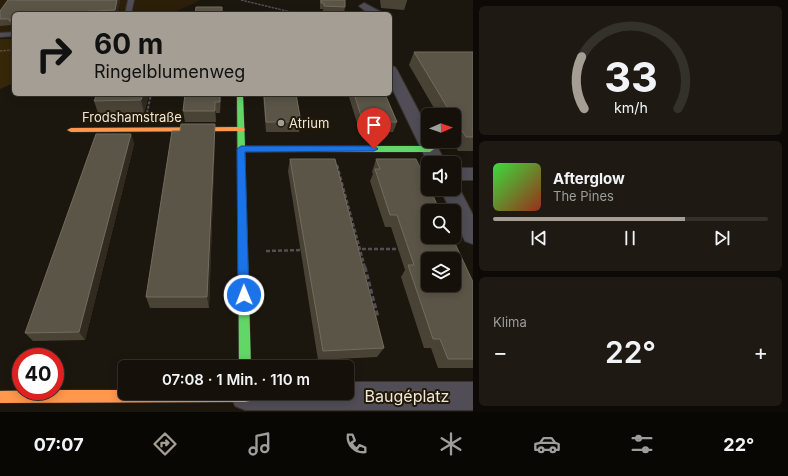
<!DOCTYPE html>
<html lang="de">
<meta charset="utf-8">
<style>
body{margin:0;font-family:Inter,sans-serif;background:#1e1a13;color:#f1f3f6;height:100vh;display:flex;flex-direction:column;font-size:15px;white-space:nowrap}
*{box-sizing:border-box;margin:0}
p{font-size:13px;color:#9d9d9c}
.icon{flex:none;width:22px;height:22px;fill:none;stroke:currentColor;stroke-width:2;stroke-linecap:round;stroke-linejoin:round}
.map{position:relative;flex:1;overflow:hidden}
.drawer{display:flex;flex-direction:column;gap:6px;padding:6px;background:#0c0906;width:315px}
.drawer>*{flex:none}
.top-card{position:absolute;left:12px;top:12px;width:380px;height:84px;border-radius:6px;box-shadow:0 2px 10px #0003,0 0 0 1px #34312b;background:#a49e94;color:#111;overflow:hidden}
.needle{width:26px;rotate:88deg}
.controls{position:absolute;left:421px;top:108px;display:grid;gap:8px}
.controls a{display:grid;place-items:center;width:40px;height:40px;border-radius:6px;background:#15110a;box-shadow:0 2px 10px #0003,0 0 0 1px #34312b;font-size:20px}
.speed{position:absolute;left:12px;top:348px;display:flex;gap:8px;font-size:20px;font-weight:700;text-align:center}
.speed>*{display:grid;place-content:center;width:52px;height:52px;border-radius:50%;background:#15110a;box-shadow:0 2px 10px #0003,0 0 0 1px #34312b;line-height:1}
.speed .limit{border:6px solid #d22;background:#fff;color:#111}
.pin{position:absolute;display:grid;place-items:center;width:34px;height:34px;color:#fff;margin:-41px -17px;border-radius:50% 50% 50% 0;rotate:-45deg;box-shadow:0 0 4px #0007}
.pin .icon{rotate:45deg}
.me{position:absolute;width:44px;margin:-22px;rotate:359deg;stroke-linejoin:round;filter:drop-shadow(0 0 3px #0008)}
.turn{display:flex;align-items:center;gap:14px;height:84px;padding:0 16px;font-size:18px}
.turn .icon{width:52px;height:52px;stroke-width:2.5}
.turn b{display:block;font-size:28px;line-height:34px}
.big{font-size:30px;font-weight:600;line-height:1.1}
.drawer .widget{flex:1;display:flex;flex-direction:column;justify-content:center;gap:6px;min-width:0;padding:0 14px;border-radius:6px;background:#1e1a13}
.drawer .dial{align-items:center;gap:0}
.dial svg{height:104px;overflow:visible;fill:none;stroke:#34312b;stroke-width:7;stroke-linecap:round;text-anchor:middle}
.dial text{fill:#f1f3f6;stroke:none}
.song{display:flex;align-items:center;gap:12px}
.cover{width:48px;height:48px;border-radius:6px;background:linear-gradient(135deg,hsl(120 70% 55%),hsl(10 70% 35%))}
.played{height:4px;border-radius:2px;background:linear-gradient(90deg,#a49e94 70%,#34312b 70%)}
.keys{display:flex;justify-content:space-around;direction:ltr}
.heat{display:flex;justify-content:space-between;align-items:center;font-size:22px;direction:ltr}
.trip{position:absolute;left:118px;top:360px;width:236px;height:40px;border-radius:6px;background:#15110a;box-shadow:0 2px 10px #0003,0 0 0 1px #34312b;font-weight:600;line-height:40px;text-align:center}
.tab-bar{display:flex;height:64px;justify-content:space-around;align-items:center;background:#080704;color:#9d9d9c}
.tab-bar .icon{width:28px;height:28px}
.tab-bar .current{color:#a49e94}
.tab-bar b{font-size:18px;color:#f1f3f6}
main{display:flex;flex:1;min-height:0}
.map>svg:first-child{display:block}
.built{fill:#2b1f09}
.green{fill:#372709}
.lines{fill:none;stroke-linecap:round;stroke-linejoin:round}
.lane-casing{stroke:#39332c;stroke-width:2}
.street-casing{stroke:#39332c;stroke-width:2}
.fast-casing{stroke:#39332c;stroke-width:1}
.slow-casing{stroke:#39332c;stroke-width:1}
.path-far3{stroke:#524e51;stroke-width:1.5;stroke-dasharray:2.5 1;stroke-linecap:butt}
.path-far2{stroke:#524e51;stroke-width:2;stroke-dasharray:3 1.5;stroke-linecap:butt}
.path-far1{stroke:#524e51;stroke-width:2.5;stroke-dasharray:4 2;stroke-linecap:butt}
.path{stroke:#524e51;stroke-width:3;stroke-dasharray:5 2.5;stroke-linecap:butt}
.lane{fill:#514d56;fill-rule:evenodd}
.street{fill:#514d56;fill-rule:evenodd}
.fast{fill:#63d668;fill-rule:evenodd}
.slow{fill:#ff974d;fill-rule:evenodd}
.wall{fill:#494336}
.shaded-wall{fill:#302a1f}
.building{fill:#5b5548;stroke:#726c5f;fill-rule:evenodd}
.route{fill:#1a73e8;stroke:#114b97}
.poi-dot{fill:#a49e94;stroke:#221908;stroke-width:1.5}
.labels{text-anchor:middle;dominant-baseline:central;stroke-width:4;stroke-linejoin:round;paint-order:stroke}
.street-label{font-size:13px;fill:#eee7dc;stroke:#221908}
.poi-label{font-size:13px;fill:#eee7dc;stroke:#221908;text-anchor:start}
.near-street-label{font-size:16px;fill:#eee7dc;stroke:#221908}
</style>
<main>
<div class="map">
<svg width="473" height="412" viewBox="0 0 473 412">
<rect width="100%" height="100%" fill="#1c170e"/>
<path class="built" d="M0,0H201L170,14H14V36L0,37Z"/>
<path class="green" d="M0,39H14V83L0,89Z"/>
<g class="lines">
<defs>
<path id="lane" d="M128,0H134L131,14H125Z
M14,32V36L0,37V33Z"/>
<path id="street" d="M364,3L381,12L383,14H369L359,6Z
M390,66L395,67L397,70L428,129V141H434L446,163H428L390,84Z
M454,168H473V180H454Z
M454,183L457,184L473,215V244L465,241L454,218V211H451L440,189H454Z
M347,382H473V410H245L235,406L231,396L232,393H347Z"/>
<path id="fast" d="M237,94H243L245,146H430L434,149L430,152H245L251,367H239Z"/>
<path id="slow" d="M241,127L245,129L244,131L71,132L67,130L71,128Z
M55,390H125V393H250L251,396L250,401L245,402L0,403V391Z"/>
</defs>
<use href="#lane" class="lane-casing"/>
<use href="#street" class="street-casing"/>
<use href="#fast" class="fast-casing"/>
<use href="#slow" class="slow-casing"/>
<path class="path-far3" d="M241,0L299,14
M0,51L14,50"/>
<path class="path-far2" d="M147,113L151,94"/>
<path class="path-far1" d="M337,165L365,268
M356,249H401
M266,251L303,250"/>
<path class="path" d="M365,267L378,317"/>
<use href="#lane" class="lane"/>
<use href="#street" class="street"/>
<use href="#fast" class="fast"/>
<use href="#slow" class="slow"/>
</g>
<path class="wall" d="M8,0H120L117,14H14V27L12,28L11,25L0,26V11Z
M320,0H345V7L344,13L323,12V9H320Z
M380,0H407V1L404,10L381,8Z
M414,52H473V151H458L453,141H454V115H438L409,65Z
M97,94H149L144,113H98L94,101Z
M221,94L220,113H216V122H185L183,111Z
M263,94H296L301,122L299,132H266Z
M348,94H385L397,122L393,132H360Z
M215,124V137L209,308H150L146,297L180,131Z
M131,134L134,144L85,340L33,341L25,333Z
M290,159L384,348L377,357L318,360L288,171Z
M376,159L473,282V368H438L431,348H424L401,277L405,270L391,227H385L370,181L373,174L372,172Z"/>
<path class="shaded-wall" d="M117,0H120L117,14H116L115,10Z
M143,94H149L144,113L141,100Z
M220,94H221L220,113Z
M215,102L216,113V122L215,111Z
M215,124V137L209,308L207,297Z
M131,134L134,144L85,340L79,332Z"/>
<path class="building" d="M8,0H117L115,10L72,12L71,14H14V21H9L10,19H0V11Z
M321,0H345V7L324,6V3H321Z
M196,7H222V14H195Z
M414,52H473V137H466L454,118V115H452Z
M97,94H143L141,100L94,101Z
M185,94H220V102H215V111H183Z
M264,94H296L301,122H266Z
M354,94H385L397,122H363Z
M181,124H215L207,297H146L172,131H180Z
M96,134H131L79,332L25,333Z
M290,159H335L384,348L323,351Z
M376,159H416L428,184V189H430L440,211H428V237H452L473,282V359H448L440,339H433L408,265H414L397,215H390L375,169H380ZM428,259H454V285H428Z"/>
<path class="route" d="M241,146H374L378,149L374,151L245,152L249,295L247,298L244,300L240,298L238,295L237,149Z"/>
<circle class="poi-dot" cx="281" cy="123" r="4"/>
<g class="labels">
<g class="street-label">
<text x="132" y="117">Frodshamstraße</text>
</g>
<g class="poi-label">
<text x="289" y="123">Atrium</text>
</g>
<g class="near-street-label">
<text x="407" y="396">Baugéplatz</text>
</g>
</g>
</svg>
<div class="controls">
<a><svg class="needle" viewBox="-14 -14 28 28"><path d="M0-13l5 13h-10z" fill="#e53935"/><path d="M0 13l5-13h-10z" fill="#9d9d9c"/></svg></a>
<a><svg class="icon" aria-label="sound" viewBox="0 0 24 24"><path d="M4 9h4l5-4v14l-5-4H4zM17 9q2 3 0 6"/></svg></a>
<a><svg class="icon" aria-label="search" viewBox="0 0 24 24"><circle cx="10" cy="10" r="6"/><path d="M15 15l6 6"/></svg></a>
<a><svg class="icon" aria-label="layers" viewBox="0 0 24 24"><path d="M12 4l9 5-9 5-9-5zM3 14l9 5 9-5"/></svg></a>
</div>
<div class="speed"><div class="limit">40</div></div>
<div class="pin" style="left:374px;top:149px;background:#d93025"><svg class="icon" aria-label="arrive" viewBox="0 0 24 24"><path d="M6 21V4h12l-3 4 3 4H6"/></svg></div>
<svg class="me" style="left:244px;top:295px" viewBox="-20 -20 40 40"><circle r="17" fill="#1a73e8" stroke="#fff" stroke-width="3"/><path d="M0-11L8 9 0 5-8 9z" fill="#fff"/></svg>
<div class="trip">07:08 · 1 Min. · 110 m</div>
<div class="top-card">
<div class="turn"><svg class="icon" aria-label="right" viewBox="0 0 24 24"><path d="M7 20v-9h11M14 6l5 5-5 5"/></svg><div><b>60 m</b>Ringelblumenweg</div></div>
</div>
</div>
<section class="drawer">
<div class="widget dial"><svg viewBox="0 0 100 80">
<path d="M14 69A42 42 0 1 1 86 69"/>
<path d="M14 69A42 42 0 0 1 12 29" stroke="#a49e94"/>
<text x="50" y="56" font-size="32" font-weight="700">33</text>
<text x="50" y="72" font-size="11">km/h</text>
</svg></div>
<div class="widget">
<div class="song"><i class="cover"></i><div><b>Afterglow</b><p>The Pines</p></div></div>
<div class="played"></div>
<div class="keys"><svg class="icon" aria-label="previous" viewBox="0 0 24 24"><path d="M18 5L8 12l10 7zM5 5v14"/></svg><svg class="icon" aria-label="pause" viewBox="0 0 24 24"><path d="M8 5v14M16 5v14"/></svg><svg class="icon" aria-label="next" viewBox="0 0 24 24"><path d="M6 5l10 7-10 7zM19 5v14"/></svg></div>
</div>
<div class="widget"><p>Klima</p>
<div class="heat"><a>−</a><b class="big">22°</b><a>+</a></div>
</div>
</section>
</main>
<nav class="tab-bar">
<b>07:07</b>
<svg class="icon current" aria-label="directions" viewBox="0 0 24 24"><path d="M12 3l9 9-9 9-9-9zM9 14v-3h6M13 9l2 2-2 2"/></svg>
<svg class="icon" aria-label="music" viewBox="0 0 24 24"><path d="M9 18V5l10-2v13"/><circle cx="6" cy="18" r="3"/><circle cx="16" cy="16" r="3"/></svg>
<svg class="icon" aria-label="phone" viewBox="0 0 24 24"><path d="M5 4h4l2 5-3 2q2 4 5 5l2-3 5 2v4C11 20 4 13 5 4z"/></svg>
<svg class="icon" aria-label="climate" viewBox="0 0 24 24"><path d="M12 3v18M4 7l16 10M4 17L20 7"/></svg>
<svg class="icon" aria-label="car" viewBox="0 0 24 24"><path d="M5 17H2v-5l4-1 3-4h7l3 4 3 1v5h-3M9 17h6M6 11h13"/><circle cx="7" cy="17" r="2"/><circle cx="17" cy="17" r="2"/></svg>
<svg class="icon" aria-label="filters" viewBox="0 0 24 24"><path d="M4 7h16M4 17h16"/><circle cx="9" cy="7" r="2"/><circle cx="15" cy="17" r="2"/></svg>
<b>22°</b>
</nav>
